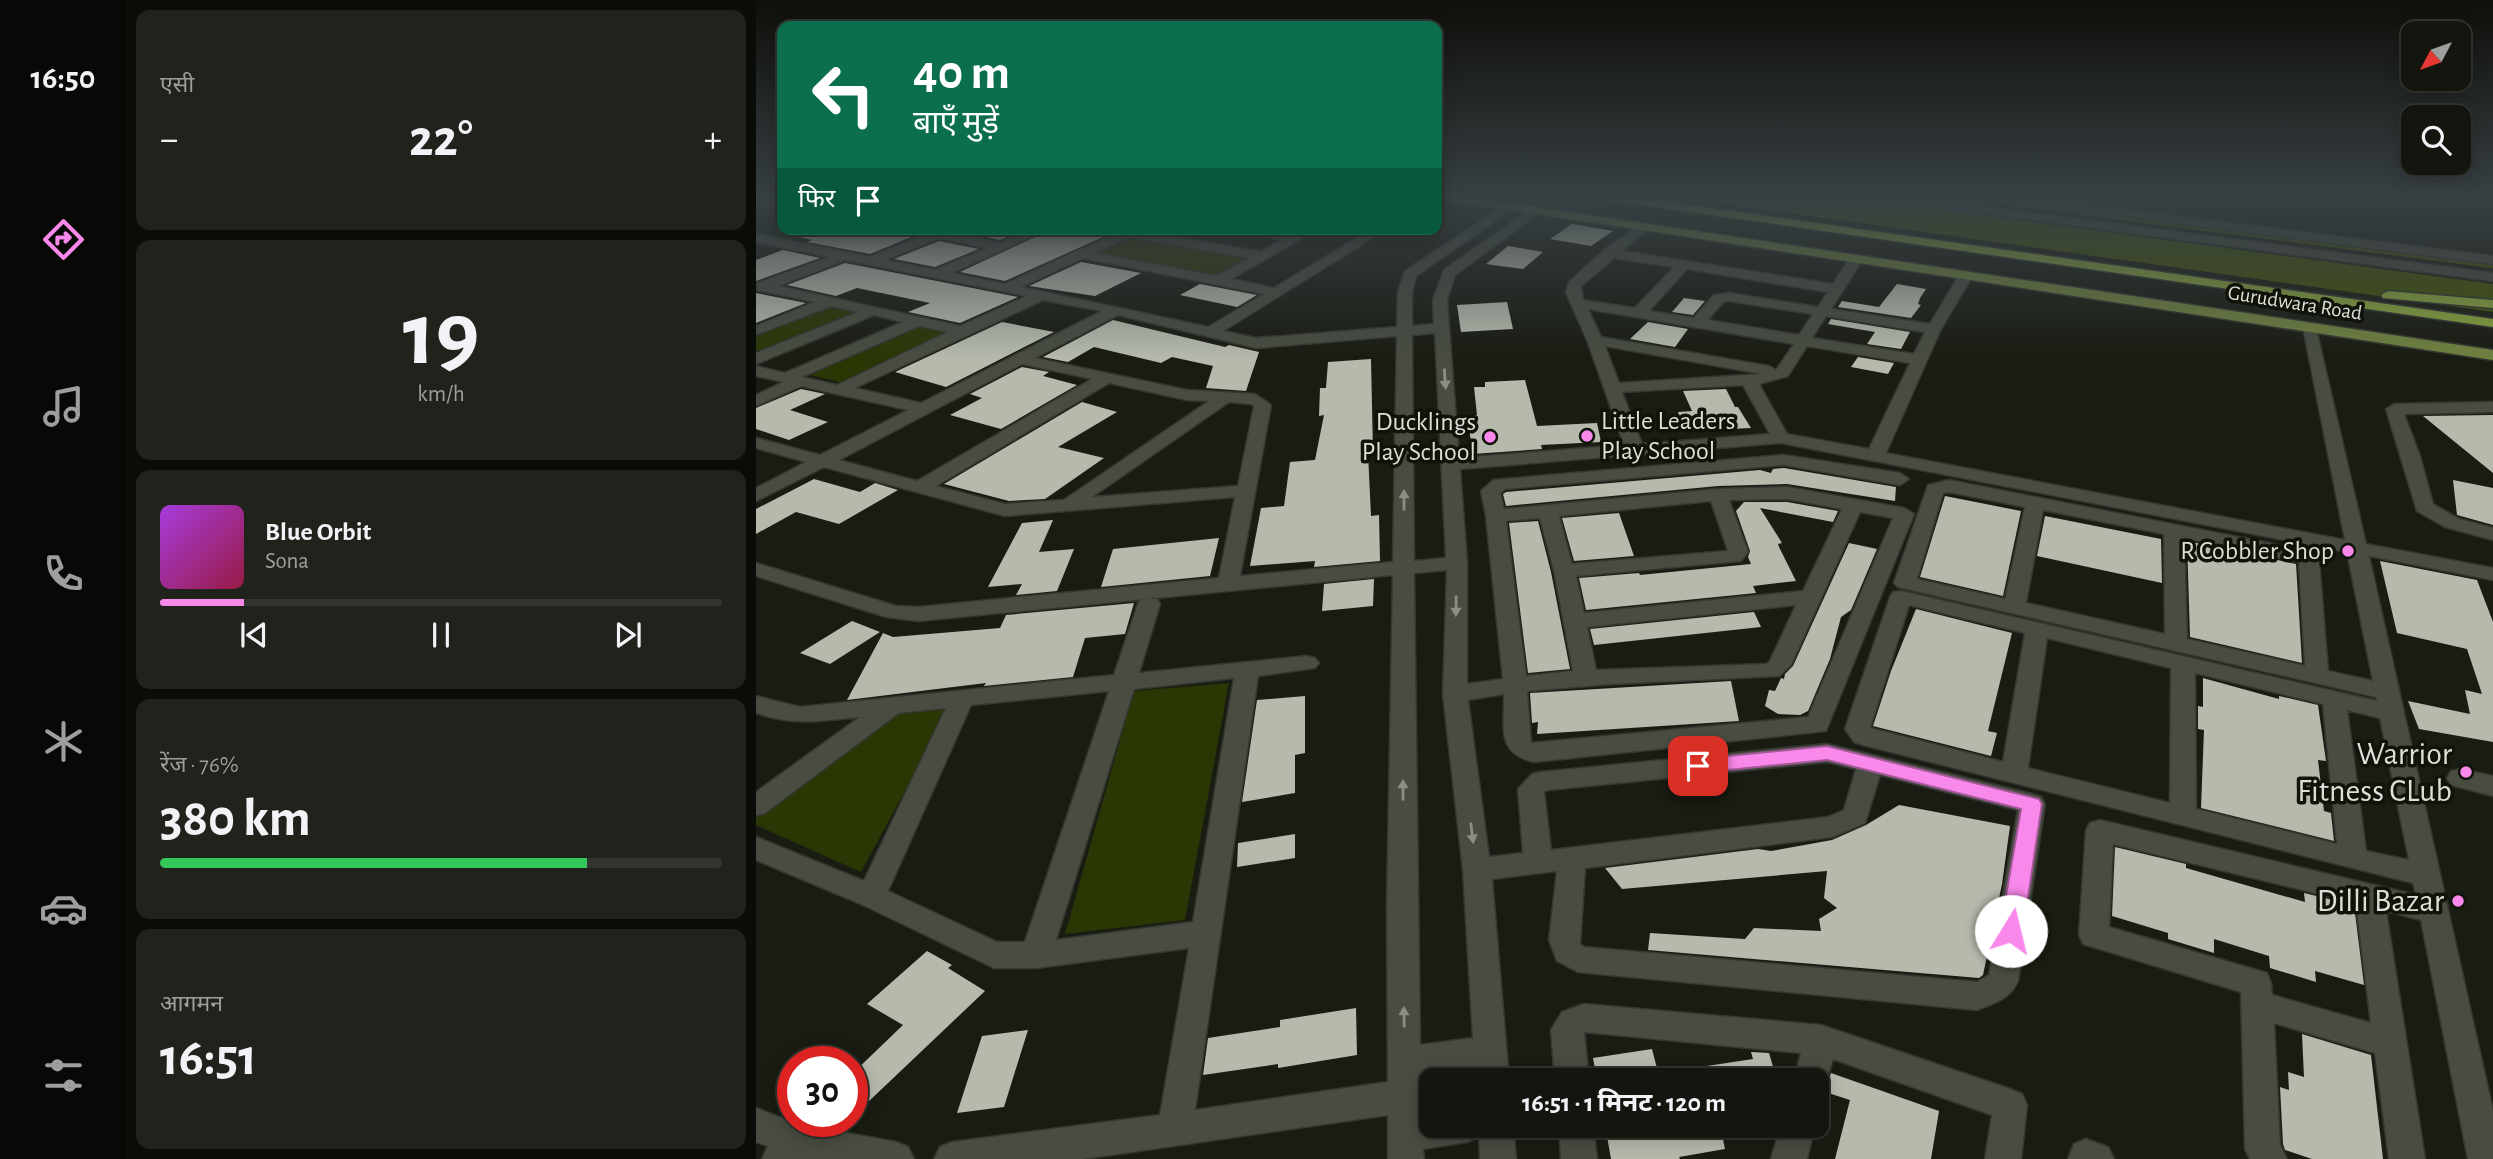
<!DOCTYPE html>
<html lang="hi">
<meta charset="utf-8">
<style>
body{margin:0;font-family:"Alegreya Sans","Noto Sans Devanagari",sans-serif;background:#20221c;color:#f1f3f6;height:100vh;display:flex;flex-direction:column;font-size:26px;white-space:nowrap}
*{box-sizing:border-box;margin:0}
p{font-size:23px;color:#9d9f9e}
.icon{flex:none;width:38px;height:38px;fill:none;stroke:currentColor;stroke-width:2;stroke-linecap:round;stroke-linejoin:round}
.map{position:relative;flex:1;overflow:hidden}
.sheet{display:flex;flex-direction:column;gap:10px;padding:10px;background:#0a0c08;width:630px}
.sheet>*{flex:none}
.banner{position:absolute;left:21px;top:21px;width:665px;height:214px;border-radius:14px;box-shadow:0 4px 18px #0003,0 0 0 2px #32342e;background:#0b6e4f;color:#fff;overflow:hidden}
.needle{width:46px;rotate:229deg}
.fabs{position:absolute;left:1645px;top:21px;display:grid;gap:14px}
.fabs a{display:grid;place-items:center;width:70px;height:70px;border-radius:14px;background:#13150e;box-shadow:0 4px 18px #0003,0 0 0 2px #32342e;font-size:35px}
.speed{position:absolute;left:21px;top:1046px;display:flex;gap:14px;font-size:35px;font-weight:700;text-align:center}
.speed>*{display:grid;place-content:center;width:91px;height:91px;border-radius:50%;background:#13150e;box-shadow:0 4px 18px #0003,0 0 0 2px #32342e;line-height:1}
.speed .limit{border:10px solid #d22;background:#fff;color:#111}
.pin{position:absolute;display:grid;place-items:center;width:60px;height:60px;color:#fff;margin:-30px;border-radius:14px;box-shadow:0 4px 10px #0006}
.me{position:absolute;width:77px;margin:-38px;rotate:9deg;stroke-linejoin:round;filter:drop-shadow(0 0 5px #0008)}
.turn{display:flex;align-items:center;gap:24px;height:147px;padding:0 21px;font-size:32px}
.turn .icon{width:91px;height:91px;stroke-width:2.5}
.turn b{display:block;font-size:49px;line-height:60px}
.then{display:flex;align-items:center;height:66px;padding:0 21px;background:#0003;gap:14px;font-size:26px}
.big{font-size:52px;font-weight:700;line-height:1.1}
.sheet .card{flex:1;display:flex;flex-direction:column;justify-content:center;gap:10px;min-width:0;padding:0 24px;border-radius:14px;background:#20221c}
.sheet .dial{align-items:center;gap:0}
.dial b{font-size:91px;line-height:1}
.song{display:flex;align-items:center;gap:21px}
.cover{width:84px;height:84px;border-radius:10px;background:linear-gradient(135deg,hsl(280 70% 55%),hsl(340 70% 35%))}
.played{height:7px;border-radius:4px;background:linear-gradient(90deg,#f888e9 15%,#32342e 15%)}
.keys{display:flex;justify-content:space-around;direction:ltr}
.heat{display:flex;justify-content:space-between;align-items:center;font-size:38px;direction:ltr}
.charge{height:10px;border-radius:5px;background:linear-gradient(90deg,#34c759 76%,#32342e 0)}
.trip{position:absolute;left:663px;top:1068px;width:410px;height:70px;border-radius:14px;background:#13150e;box-shadow:0 4px 18px #0003,0 0 0 2px #32342e;font-weight:700;line-height:70px;text-align:center}
main{display:flex;flex:1;min-height:0}
.dock{display:flex;flex-direction:column;width:126px;justify-content:space-around;align-items:center;background:#080806;color:#9d9f9e}
.dock .icon{width:49px;height:49px}
.dock .selected{color:#f888e9}
.dock b{font-size:32px;color:#f1f3f6}
.map>svg:first-child{display:block}
.green{fill:#2b3605}
.water{fill:#425309}
.lines{fill:none;stroke-linecap:round;stroke-linejoin:round}
.stream{stroke:#425309;stroke-width:4.5}
.building{fill:#b6baad}
.minor-casing{stroke:#343631;stroke-width:3}
.major-casing{stroke:#343631;stroke-width:3}
.highway-casing{stroke:#343631;stroke-width:3}
.minor{fill:#484c41;fill-rule:evenodd}
.major{fill:#6f813f;fill-rule:evenodd}
.highway{fill:#89a43e;fill-rule:evenodd}
.oneway{fill:#8b8e84}
.route{fill:#f888e9;stroke:#a15897;stroke-width:2}
.poi-dot{fill:#f888e9;stroke:#10130a;stroke-width:2.5}
.labels{text-anchor:middle;dominant-baseline:central;stroke-width:7;stroke-linejoin:round;paint-order:stroke}
.far-street-label{font-size:21px;fill:#dcded7;stroke:#10130a}
.poi-label{font-size:26px;fill:#dcded7;stroke:#10130a;text-anchor:end}
.near-poi-label{font-size:32px;fill:#dcded7;stroke:#10130a;text-anchor:end}
</style>
<main>
<nav class="dock">
<b>16:50</b>
<svg class="icon selected" aria-label="directions" viewBox="0 0 24 24"><path d="M12 3l9 9-9 9-9-9zM9 14v-3h6M13 9l2 2-2 2"/></svg>
<svg class="icon" aria-label="music" viewBox="0 0 24 24"><path d="M9 18V5l10-2v13"/><circle cx="6" cy="18" r="3"/><circle cx="16" cy="16" r="3"/></svg>
<svg class="icon" aria-label="phone" viewBox="0 0 24 24"><path d="M5 4h4l2 5-3 2q2 4 5 5l2-3 5 2v4C11 20 4 13 5 4z"/></svg>
<svg class="icon" aria-label="climate" viewBox="0 0 24 24"><path d="M12 3v18M4 7l16 10M4 17L20 7"/></svg>
<svg class="icon" aria-label="car" viewBox="0 0 24 24"><path d="M5 17H2v-5l4-1 3-4h7l3 4 3 1v5h-3M9 17h6M6 11h13"/><circle cx="7" cy="17" r="2"/><circle cx="17" cy="17" r="2"/></svg>
<svg class="icon" aria-label="filters" viewBox="0 0 24 24"><path d="M4 7h16M4 17h16"/><circle cx="9" cy="7" r="2"/><circle cx="15" cy="17" r="2"/></svg>
</nav>
<section class="sheet">
<div class="card"><p>एसी</p>
<div class="heat"><a>−</a><b class="big">22°</b><a>+</a></div>
</div>
<div class="card dial"><b>19</b><p>km/h</p></div>
<div class="card">
<div class="song"><i class="cover"></i><div><b>Blue Orbit</b><p>Sona</p></div></div>
<div class="played"></div>
<div class="keys"><svg class="icon" aria-label="previous" viewBox="0 0 24 24"><path d="M18 5L8 12l10 7zM5 5v14"/></svg><svg class="icon" aria-label="pause" viewBox="0 0 24 24"><path d="M8 5v14M16 5v14"/></svg><svg class="icon" aria-label="next" viewBox="0 0 24 24"><path d="M6 5l10 7-10 7zM19 5v14"/></svg></div>
</div>
<div class="card"><p>रेंज · 76%</p><b class="big">380 km</b><div class="charge"></div></div>
<div class="card"><p>आगमन</p><b class="big">16:51</b></div>
</section>
<div class="map">
<svg width="1737" height="1159" viewBox="0 0 1737 1159">
<rect width="100%" height="100%" fill="#191c12"/>
<path class="green" d="M375,235L496,257L461,275L339,252Z
M73,304L105,312L0,356V333Z
M162,325L196,333L87,383L50,374Z
M473,683L429,920L309,934L378,691Z
M194,708L105,872L0,825V816L135,713Z"/>
<path class="water" d="M918,197H1091L1737,284V312Z"/>
<g class="lines">
<path class="stream" d="M1205,197L1737,266"/>
</g>
<path class="building" d="M816,224L857,231L835,246L794,239Z
M44,229H147L160,235L114,254L51,242L56,240L43,237Z
M192,229H270L244,240Z
M296,229L347,237L249,281L204,272Z
M183,241L223,249L179,267L138,259Z
M752,246L787,252L767,269L730,264Z
M27,250L64,258L0,281V260Z
M325,262L385,273L339,296L273,286Z
M89,263L115,268L262,297L204,323L152,312L174,303L101,288L80,296L31,285Z
M444,284L501,295L481,307L424,295Z
M1141,284L1170,289L1164,298L1162,304L1165,305L1155,318L1082,307L1086,301L1123,307Z
M0,292V293L50,303L0,323Z
M928,298L949,301L937,315L916,312Z
M751,302L757,329L705,332L701,305Z
M1075,319L1154,332L1145,349L1111,344L1119,332L1072,324Z
M357,320L469,347L473,345L503,352L490,391L450,388L457,366L416,357L405,363L338,347L312,362L287,357Z
M246,322L298,332L190,387L139,372Z
M892,322L932,329L919,347L874,339Z
M1102,357L1138,363L1132,374L1095,367Z
M615,359L617,453H612L615,516L623,515L624,561L558,567L559,561L494,566L505,508L528,506L534,462L559,460L568,415L563,416L564,388H570L572,362Z
M266,367L293,372L287,376L321,385L245,429L194,415L226,398L214,394Z
M769,380L781,426L841,423L845,442L785,445L786,449L717,454L711,416L721,415L718,387H729V382Z
M45,389L69,394L34,410L72,422L33,440L0,429V408Z
M970,389L979,407H982L995,428L929,431L922,412L936,411L927,391Z
M326,402L361,412L302,447L348,458L289,499L253,501L188,484Z
M1737,415V473L1667,416Z
M1028,468L1140,487L1139,501L1031,484L962,486L750,506L747,494L750,492L1004,470L1015,473L1017,469Z
M58,479L104,492L119,483L142,490L83,524L40,512L0,534V509Z
M1697,480L1737,488V525L1701,515Z
M1189,496L1265,511L1247,596L1164,577Z
M988,502H1031L1082,511L1077,522L1004,508L1026,543L1022,544L1023,547L1040,581L997,586L1000,593L830,610L823,578L883,573L884,575L995,564L992,557L994,551L980,511Z
M863,513L878,556L818,561L806,518Z
M1289,516L1405,539L1406,583L1281,556Z
M297,520L283,552L318,549L301,591L260,595L266,584L232,587L266,523Z
M782,521L795,572L814,669L772,673L753,523Z
M463,538L454,576L345,587L357,549Z
M1431,541L1540,564L1546,663L1434,637Z
M1093,543L1121,549L1095,610L1085,617L1074,659L1052,711L1044,715L1022,714L1009,706L1013,690L1019,691L1025,678L1028,679L1029,674L1037,666Z
M1624,561L1721,580L1737,622V742L1663,729L1652,701L1714,714L1709,690L1726,694L1711,649L1641,633Z
M618,579L617,606L566,611L568,584Z
M378,603L369,634L329,638L317,677L228,686L230,683L91,700L127,633L137,637L244,628L250,615Z
M1160,609L1256,633L1232,731L1241,733L1235,756L1117,726L1135,671Z
M998,612L1005,627L838,645L834,629Z
M96,621L124,632L74,664L44,653Z
M1447,678L1523,699V696L1562,705L1570,761L1562,760L1568,811L1575,813L1578,841L1445,808L1448,730L1442,729V706L1447,707Z
M975,681L983,721L781,734L782,722L776,723L774,693Z
M549,696V753L539,755V793L486,802L501,700Z
M1143,805L1254,826L1246,884L1227,975L1223,978L892,950L894,933L989,939L998,928L1065,931L1063,919L1081,908L1068,898L1071,871L866,889L849,868L1002,849L1015,851L1076,840L1110,825Z
M539,834V858L481,867L482,843Z
M1359,847L1430,864V868L1549,902L1548,893L1598,905L1608,985L1559,971L1560,982L1514,968L1513,956L1458,939V953L1412,939V933L1356,916Z
M171,951L196,965L192,968L229,991L111,1103L96,1096V1074L147,1025L111,1004Z
M600,1008L601,1055L522,1068V1064L447,1075L452,1038L524,1027V1020Z
M272,1030L248,1107L201,1113L226,1036Z
M1546,1034L1615,1055L1627,1159H1556L1529,1150L1527,1144L1524,1087L1533,1090L1532,1072L1548,1077Z
M896,1049L904,1080H841L837,1058Z
M995,1052L1013,1053L1021,1080H932L931,1069L997,1059Z
M1075,1073L1183,1111L1175,1159H1079L1094,1100L1069,1092Z
M849,1125H964L969,1149L923,1157L924,1159H855Z"/>
<g class="lines">
<defs>
<path id="minor" d="M3,197L26,199V206L4,200Z
M1121,197H1154L1737,273V281L1127,200Z
M1235,197H1269L1737,256V264L1241,200Z
M749,205L759,207L660,276L656,292V326L678,324L677,300L688,270L776,208L786,211L699,275L691,300L703,458L868,445L831,340L810,293L813,282L848,250L887,223L891,224V230L866,251L1077,284L1095,256H1105L1107,259L1075,309L1174,324L1205,272H1215L1217,275L1185,329L1130,453L1589,540L1547,327L1554,323L1559,324L1610,544L1737,568V580L1613,556L1737,1111V1159H1712L1665,920L1630,911L1669,1159H1633L1619,1053L1518,1023L1524,1145L1531,1159H1494L1489,1149L1485,992L1327,944L1323,935L1330,830L1334,823L1344,820L1660,895L1657,883L1107,745L1098,742L1089,729L1134,597L1137,592L1145,591L1621,701L1620,697L1142,587L1138,583L1172,485L1193,480L1553,551L1563,560L1572,671L1617,681L1591,552L1025,443L704,469L711,563V684L747,679L730,516L725,491L737,480L1028,455L1144,473L1153,479L1144,485L1028,465L749,489L744,493L748,509L962,489L1031,487L1148,508L1158,514L1070,731L778,762C739,753 749,727 748,694L712,700L733,857L767,853L762,789L776,774L785,772L1071,744L1276,794L1285,797L1289,804L1262,981C1254,999 1239,1003 1221,1010L822,972L801,961L793,940L801,871L736,879L753,1080H719V1068L665,1075L666,1115L676,1114V1125H757L760,1159H724L723,1137L711,1142L667,1149L668,1159H632V1115L327,1159H178L184,1147L196,1142L404,1115L433,948L280,968H238L105,904L0,860V837L108,881L190,708L143,713L9,813L0,816V792L104,717C65,721 38,726 0,713V696L44,707L358,675L382,604L385,599H401L404,604L383,673L551,656L559,658L563,663L559,668L502,676L439,1110L632,1082L631,907L637,575L162,621L130,617L0,576V563L140,606L162,607L463,578L479,497L249,516L68,467L0,501V488L50,462L0,448V438L64,455L152,410L45,386L0,406V395L27,382L0,376V366L29,373L147,322L118,315L0,364V353L102,312L75,306L0,335V326L59,302L1,290V283L74,257L0,242V234L114,257L168,235L149,229L183,230L244,243L277,229H294L195,273L249,284L370,229H387L386,231L505,252L526,240L480,229H507L536,235L546,229H562L475,279L518,288L616,229H631L467,331L500,338L641,327L642,292L649,271ZM374,237L494,258L460,276L339,253ZM183,238L232,248L179,270L129,260ZM327,258L508,294L452,327L265,287ZM858,258L918,267L879,308L827,300L825,286ZM89,260L115,265L271,296L204,326L22,286ZM931,269L1072,292L1062,307L973,293L958,295L938,318L893,311ZM287,300L346,311L165,403L99,388ZM973,301L1057,314L1043,335L952,320L967,302ZM832,309L1038,344L1020,370L1013,366L845,337ZM362,315L500,348L641,336L637,562L484,576L515,405L499,394L431,390L279,358ZM1070,316L1169,332L1158,354L1056,338ZM163,326L192,332L81,385L46,377ZM679,333L690,558L658,561L656,335ZM849,346L1006,374L863,383ZM1051,346L1154,363L1113,449L1031,434L1003,384L1032,376ZM266,364L336,379L161,481L83,460ZM353,383L431,400L453,401L308,500L249,504L180,486ZM987,385L1014,434L886,444L866,392ZM473,402L495,404L498,406L482,486L336,497ZM1193,492L1269,507L1249,599L1161,579L1187,493ZM1031,499L1086,509L1047,591L828,613L820,576L985,561L992,552L973,500ZM955,501L972,551L816,564L803,516ZM1287,510L1408,534L1409,634L1270,603ZM1104,512L1137,518L1052,717L775,743L771,691L856,684L1023,676L1035,665ZM784,518L798,571L817,671L770,676L750,521ZM1428,538L1543,562L1549,666L1431,639ZM691,570L687,694L707,870L717,1038L664,1045L658,573ZM1040,605L1014,661L1010,664L840,670L831,627ZM1153,605L1269,633L1247,762L1114,728ZM1291,638L1415,668L1414,803L1272,768ZM1439,673L1567,704L1581,844L1440,809ZM478,678L437,922L300,940L378,689ZM353,691L269,942H241L132,891L215,705ZM1591,710L1624,718L1653,860L1610,851ZM1071,762L1100,769L1088,810L1072,817L795,850L788,792L792,790ZM1124,775L1262,810L1233,975L1221,982L828,947L824,944L829,868L1076,837L1109,823ZM1357,844L1600,903L1615,1023L1516,995L1515,983L1511,973L1353,927Z
M1737,402V412L1648,414L1664,456L1677,504L1703,519L1737,528V540L1689,527L1661,511L1630,409L1638,404Z
M1704,769L1737,776V796L1695,785L1691,778L1695,771Z
M828,1004L1065,1025L1254,1089L1266,1094L1271,1105L1265,1159H1229L1236,1115L1077,1059L1067,1091L1060,1093V1080H1038L1045,1053L828,1032L833,1080H799L795,1030L806,1012Z
M0,1108L42,1124L140,1142L152,1147L158,1159H6L12,1146L0,1142Z
M803,1125H837L841,1159H805Z
M1025,1125H1059L1051,1159H1015Z
M1330,1139L1352,1147L1358,1159H1312L1318,1144Z"/>
<path id="major" d="M684,197H713L1737,350V360L690,200Z"/>
<path id="highway" d="M846,197H877L1737,319V327L852,200Z
M1632,291L1737,300V308L1627,298L1625,295Z"/>
</defs>
<use href="#minor" class="minor-casing"/>
<use href="#major" class="major-casing"/>
<use href="#highway" class="highway-casing"/>
<use href="#minor" class="minor"/>
<use href="#major" class="major"/>
<use href="#highway" class="highway"/>
</g>
<defs><path id="oneway-solid" d="M-6-.8H1V-3.2L6.5 0L1 3.2V.8H-6Z" transform="scale(1.75)"/></defs>
<g class="oneway">
<use href="#oneway-solid" transform="translate(689 379) rotate(86)"/>
<use href="#oneway-solid" transform="translate(648 500) rotate(-90)"/>
<use href="#oneway-solid" transform="translate(700 606) rotate(91)"/>
<use href="#oneway-solid" transform="translate(647 790) rotate(-90)"/>
<use href="#oneway-solid" transform="translate(716 833) rotate(83)"/>
<use href="#oneway-solid" transform="translate(648 1017) rotate(-91)"/>
</g>
<linearGradient id="sky" x2="0" y2="1"><stop stop-color="#0e0f0a"/><stop offset="0.55" stop-color="#384044"/><stop offset="1" stop-color="#384044" stop-opacity="0"/></linearGradient>
<rect width="1737" height="359" fill="url(#sky)"/>
<path class="route" d="M1071,746L1283,799L1286,804L1267,931L1263,937L1255,940L1247,937L1244,931L1265,809L1071,760L942,773L935,771L932,766L935,761L942,759Z"/>
<g class="poi-dot">
<circle cx="831" cy="436" r="7"/>
<circle cx="734" cy="437" r="7"/>
<circle cx="1592" cy="551" r="7"/>
<circle cx="1710" cy="772" r="7"/>
<circle cx="1702" cy="901" r="7"/>
</g>
<g class="labels">
<g class="far-street-label">
<text transform="translate(1539 303) rotate(9)">Gurudwara Road</text>
</g>
<g class="poi-label">
<text x="845" y="421" text-anchor="start">Little Leaders<tspan x="845" dy="30">Play School</tspan></text>
<text x="720" y="422">Ducklings<tspan x="720" dy="30">Play School</tspan></text>
<text x="1578" y="551">R Cobbler Shop</text>
</g>
<g class="near-poi-label">
<text x="1696" y="754">Warrior<tspan x="1696" dy="37">Fitness CLub</tspan></text>
<text x="1688" y="901">Dilli Bazar</text>
</g>
</g>
</svg>
<div class="fabs">
<a><svg class="needle" viewBox="-14 -14 28 28"><path d="M0-13l5 13h-10z" fill="#e53935"/><path d="M0 13l5-13h-10z" fill="#9d9f9e"/></svg></a>
<a><svg class="icon" aria-label="search" viewBox="0 0 24 24"><circle cx="10" cy="10" r="6"/><path d="M15 15l6 6"/></svg></a>
</div>
<div class="speed"><div class="limit">30</div></div>
<div class="pin" style="left:942px;top:766px;background:#d93025"><svg class="icon" aria-label="arrive" viewBox="0 0 24 24"><path d="M6 21V4h12l-3 4 3 4H6"/></svg></div>
<svg class="me" style="left:1255px;top:931px" viewBox="-20 -20 40 40"><circle r="19" fill="#fff"/><path d="M0-13L10 11 0 6-10 11z" fill="#f888e9"/></svg>
<div class="trip">16:51 · 1 मिनट · 120 m</div>
<div class="banner">
<div class="turn"><svg class="icon" aria-label="left" viewBox="0 0 24 24"><path d="M17 20v-9H6M10 6l-5 5 5 5"/></svg><div><b>40 m</b>बाएँ मुड़ें</div></div>
<div class="then">फिर<svg class="icon" aria-label="arrive" viewBox="0 0 24 24"><path d="M6 21V4h12l-3 4 3 4H6"/></svg></div>
</div>
</div>
</main>
